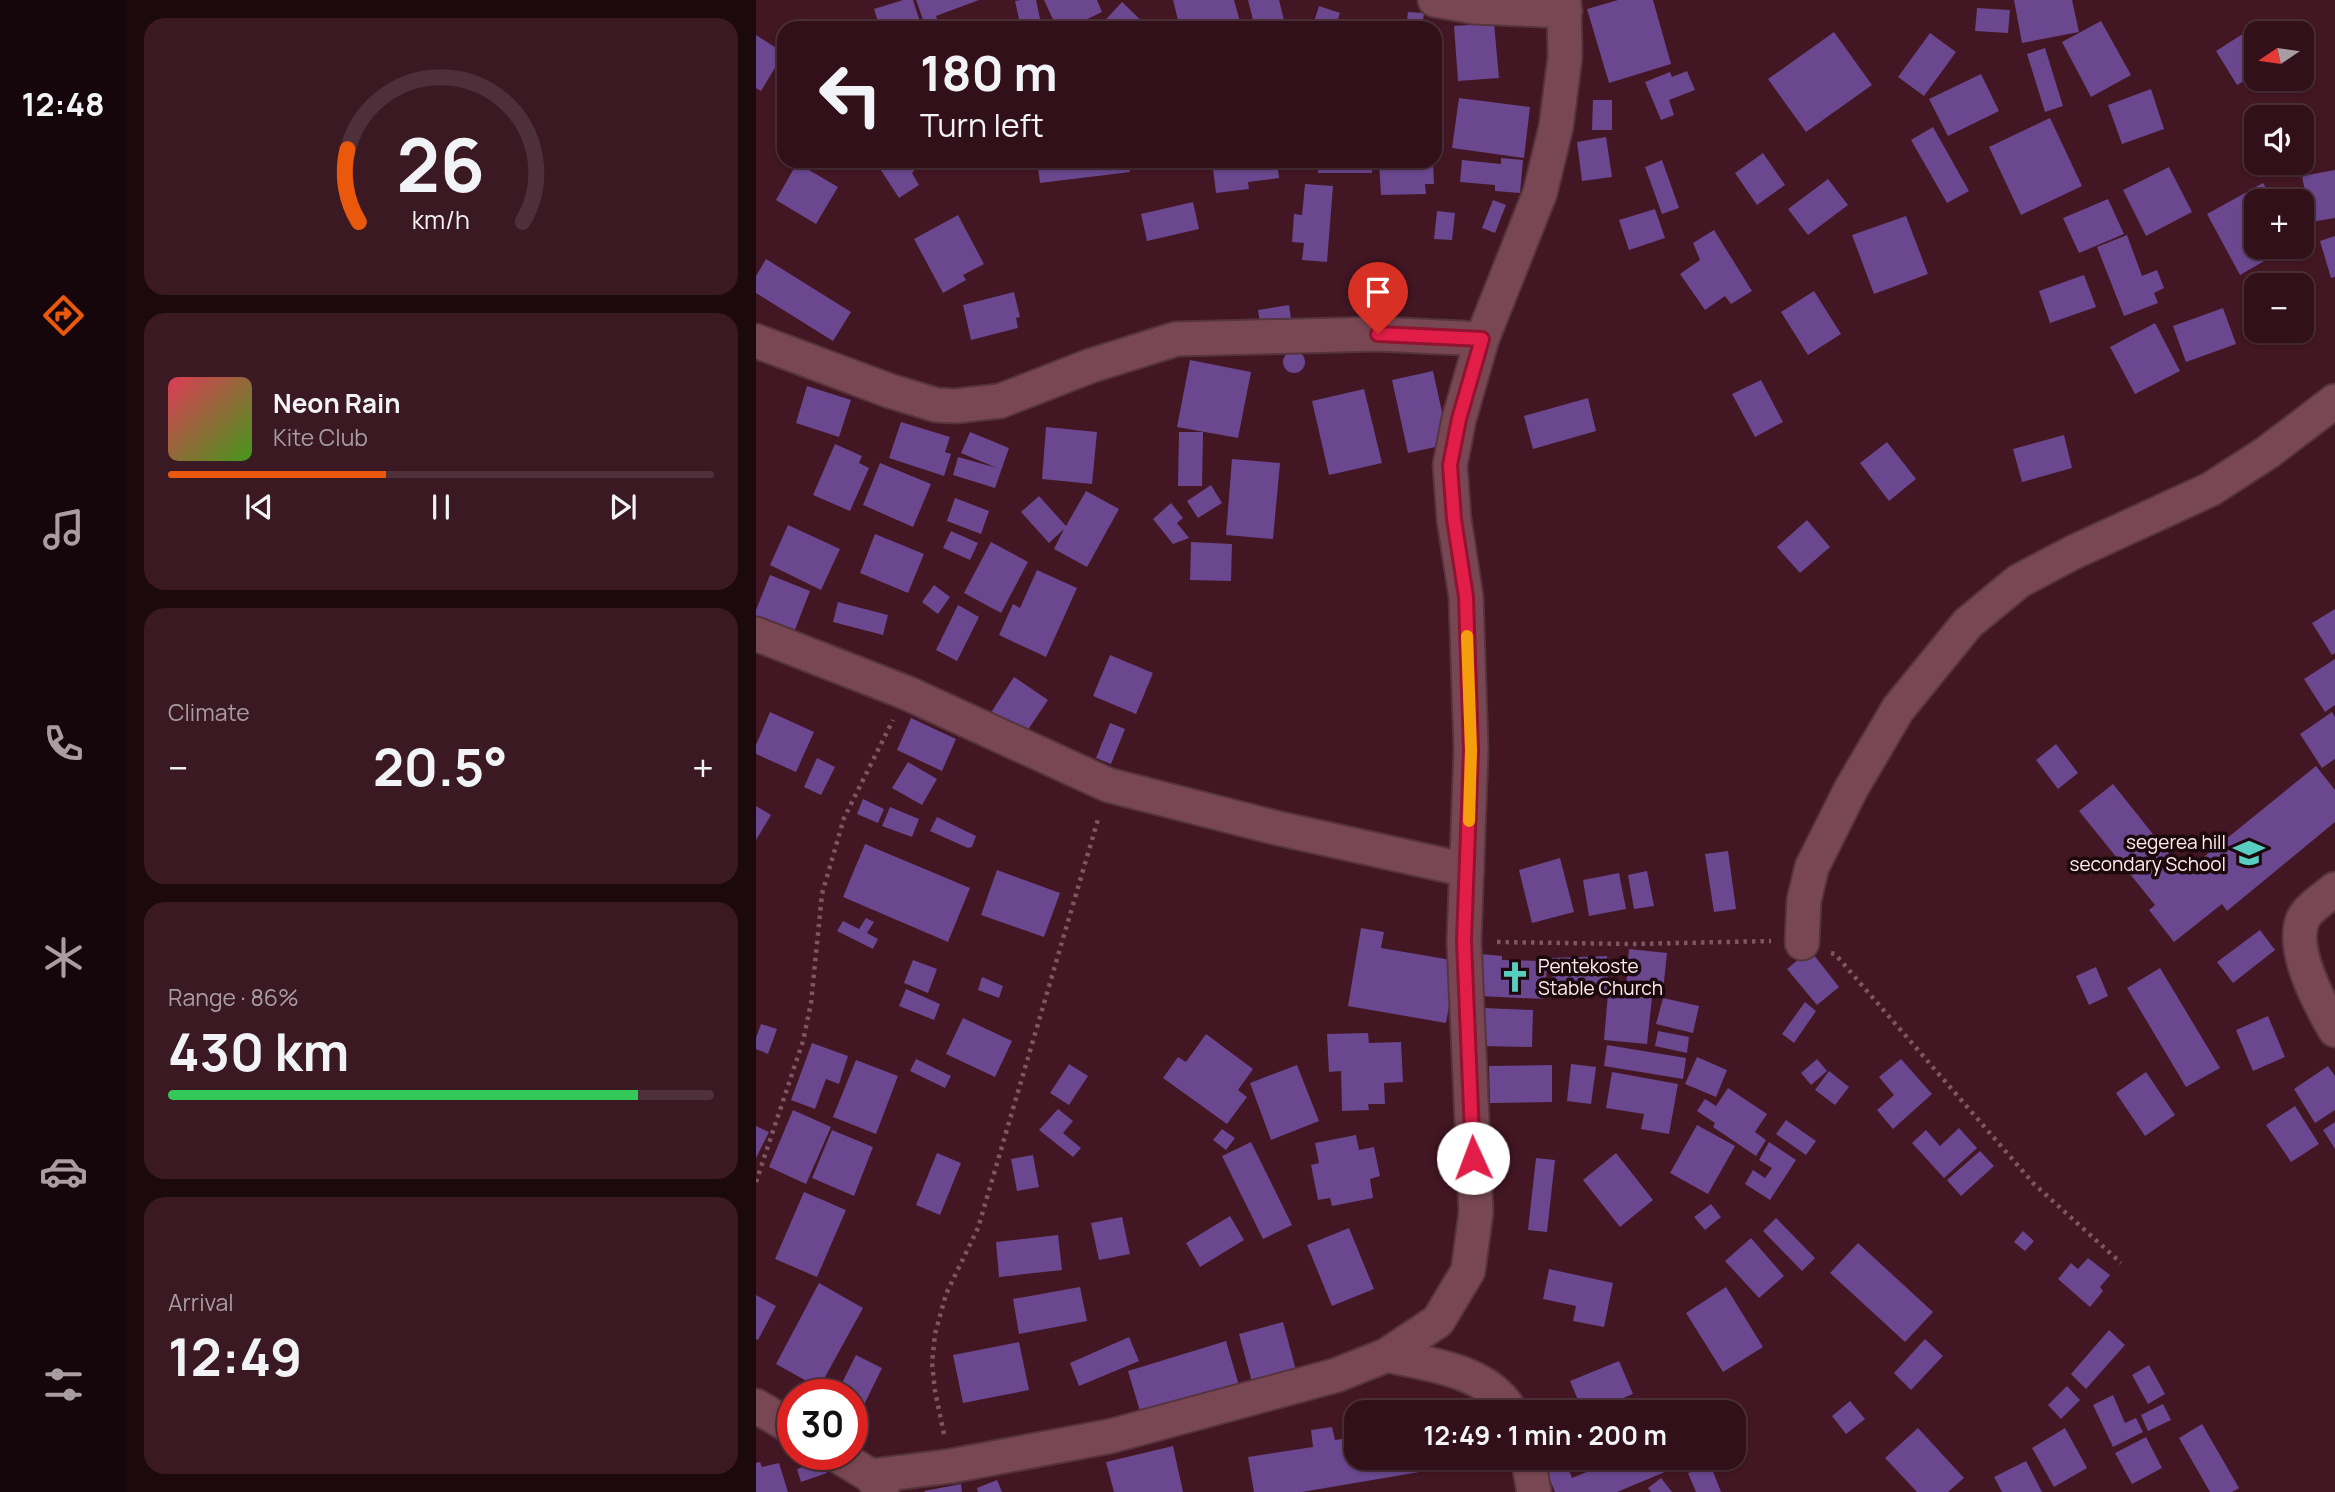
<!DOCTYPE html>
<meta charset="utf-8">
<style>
body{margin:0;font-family:Manrope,sans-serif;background:#3a1923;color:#f1f3f6;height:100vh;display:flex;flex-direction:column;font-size:26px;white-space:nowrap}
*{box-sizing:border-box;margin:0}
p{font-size:23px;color:#a89da2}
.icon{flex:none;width:38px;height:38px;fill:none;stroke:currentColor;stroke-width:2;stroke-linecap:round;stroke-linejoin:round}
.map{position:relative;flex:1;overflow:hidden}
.drawer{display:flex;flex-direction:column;gap:18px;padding:18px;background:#1c090e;width:630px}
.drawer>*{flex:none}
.top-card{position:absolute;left:21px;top:21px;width:665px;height:147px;border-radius:21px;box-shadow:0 2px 5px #0004,0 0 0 2px #4d3039;background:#32101a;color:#f1f3f6;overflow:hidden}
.needle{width:46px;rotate:257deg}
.controls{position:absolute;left:1488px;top:21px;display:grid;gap:14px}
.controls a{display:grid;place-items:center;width:70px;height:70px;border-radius:14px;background:#32101a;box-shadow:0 2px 5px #0004,0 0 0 2px #4d3039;font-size:35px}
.speed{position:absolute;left:21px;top:1379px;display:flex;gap:14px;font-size:35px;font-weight:700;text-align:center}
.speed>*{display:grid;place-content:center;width:91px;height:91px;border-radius:50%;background:#32101a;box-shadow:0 2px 5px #0004,0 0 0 2px #4d3039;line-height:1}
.speed .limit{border:10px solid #d22;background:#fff;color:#111}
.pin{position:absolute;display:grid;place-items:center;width:60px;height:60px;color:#fff;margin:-72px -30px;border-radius:50% 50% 50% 0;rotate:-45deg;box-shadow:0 0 7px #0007}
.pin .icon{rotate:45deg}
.me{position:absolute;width:77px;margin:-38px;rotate:358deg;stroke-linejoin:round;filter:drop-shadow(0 0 5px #0008)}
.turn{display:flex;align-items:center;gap:24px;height:147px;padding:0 28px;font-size:32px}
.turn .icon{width:91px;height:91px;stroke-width:2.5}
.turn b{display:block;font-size:49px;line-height:60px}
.big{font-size:52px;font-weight:700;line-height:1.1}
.drawer .card{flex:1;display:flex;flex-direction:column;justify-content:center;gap:10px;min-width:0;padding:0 24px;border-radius:21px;background:#3a1923}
.drawer .dial{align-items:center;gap:0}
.dial svg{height:182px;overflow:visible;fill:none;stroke:#4d3039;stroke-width:7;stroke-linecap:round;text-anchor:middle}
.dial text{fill:#f1f3f6;stroke:none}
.song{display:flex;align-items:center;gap:21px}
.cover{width:84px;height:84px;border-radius:10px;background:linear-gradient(135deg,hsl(350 70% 55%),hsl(100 70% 35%))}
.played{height:7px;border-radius:4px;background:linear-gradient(90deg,#ea580c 40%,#4d3039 40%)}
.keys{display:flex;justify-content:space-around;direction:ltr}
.heat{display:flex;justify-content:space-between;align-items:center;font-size:38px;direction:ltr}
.charge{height:10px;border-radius:5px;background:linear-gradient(90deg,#34c759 86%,#4d3039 0)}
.trip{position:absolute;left:588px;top:1400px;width:402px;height:70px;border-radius:21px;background:#32101a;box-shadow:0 2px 5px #0004,0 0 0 2px #4d3039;font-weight:700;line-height:70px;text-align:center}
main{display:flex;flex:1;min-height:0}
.dock{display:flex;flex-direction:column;width:126px;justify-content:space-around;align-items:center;background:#14060a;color:#a89da2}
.dock .icon{width:49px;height:49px}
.dock .selected{color:#ea580c}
.dock b{font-size:32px;color:#f1f3f6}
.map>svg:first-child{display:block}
.building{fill:#6a478e}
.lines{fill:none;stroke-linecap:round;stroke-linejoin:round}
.street-casing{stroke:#56343e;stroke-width:37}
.path{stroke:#7c5761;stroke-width:4.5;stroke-dasharray:3.5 5;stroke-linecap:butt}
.street{stroke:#794753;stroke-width:33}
.route-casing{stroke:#92132f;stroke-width:18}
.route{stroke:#e11d48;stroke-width:12}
.slow{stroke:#f59e0b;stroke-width:12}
.labels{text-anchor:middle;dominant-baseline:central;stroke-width:7;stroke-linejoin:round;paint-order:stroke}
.poi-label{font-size:19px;fill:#ffecef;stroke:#1c090e;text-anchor:end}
</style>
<main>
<nav class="dock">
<b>12:48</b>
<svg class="icon selected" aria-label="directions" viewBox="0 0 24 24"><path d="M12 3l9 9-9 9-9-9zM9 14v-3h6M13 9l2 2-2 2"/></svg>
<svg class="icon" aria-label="music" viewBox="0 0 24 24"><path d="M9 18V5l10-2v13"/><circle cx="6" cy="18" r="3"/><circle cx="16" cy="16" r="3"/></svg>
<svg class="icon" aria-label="phone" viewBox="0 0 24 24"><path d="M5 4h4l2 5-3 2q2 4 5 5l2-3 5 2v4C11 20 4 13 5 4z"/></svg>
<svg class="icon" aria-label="climate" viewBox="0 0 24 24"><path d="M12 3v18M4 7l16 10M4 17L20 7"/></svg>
<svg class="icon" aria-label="car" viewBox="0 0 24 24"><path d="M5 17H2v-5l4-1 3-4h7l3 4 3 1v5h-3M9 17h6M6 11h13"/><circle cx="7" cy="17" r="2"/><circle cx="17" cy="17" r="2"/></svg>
<svg class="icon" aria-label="filters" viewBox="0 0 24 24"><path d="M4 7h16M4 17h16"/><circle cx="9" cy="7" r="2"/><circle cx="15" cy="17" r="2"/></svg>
</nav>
<section class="drawer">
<div class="card dial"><svg viewBox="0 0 100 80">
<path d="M14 69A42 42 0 1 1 86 69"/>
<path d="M14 69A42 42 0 0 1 9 37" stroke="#ea580c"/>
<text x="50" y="56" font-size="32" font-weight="700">26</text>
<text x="50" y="72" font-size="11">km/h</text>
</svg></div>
<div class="card">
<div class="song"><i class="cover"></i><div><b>Neon Rain</b><p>Kite Club</p></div></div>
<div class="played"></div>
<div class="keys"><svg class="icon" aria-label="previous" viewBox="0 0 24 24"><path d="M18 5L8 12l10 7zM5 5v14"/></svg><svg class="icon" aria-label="pause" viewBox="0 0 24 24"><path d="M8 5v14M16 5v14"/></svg><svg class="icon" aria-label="next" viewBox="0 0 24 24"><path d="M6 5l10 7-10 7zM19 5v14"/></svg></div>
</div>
<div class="card"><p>Climate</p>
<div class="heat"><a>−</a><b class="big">20.5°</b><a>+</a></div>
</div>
<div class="card"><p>Range · 86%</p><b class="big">430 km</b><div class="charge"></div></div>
<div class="card"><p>Arrival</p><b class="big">12:49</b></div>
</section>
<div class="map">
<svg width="1579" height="1492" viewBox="0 0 1579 1492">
<rect width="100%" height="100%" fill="#421623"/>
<path class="building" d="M147,0H157L166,28H124L118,9Z
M160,0H223L180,16L184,28H170Z
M265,0H280L286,28H265L259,1Z
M288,0H341L346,12L313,28H301Z
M417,0H478L484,22L462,28H424Z
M492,0H523L530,28H499Z
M862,0H897L915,64L853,83L831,9Z
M1258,0H1316L1323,32L1266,43Z
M366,2L393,28H342Z
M563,6L584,13L579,28H556Z
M1221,8L1254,10L1252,33L1219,31Z
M652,12L668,13L666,28H650Z
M1345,21L1375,75L1335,97L1306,42Z
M738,23L743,78L702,81L698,26Z
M1493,30L1500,41V74L1481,85L1460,51Z
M1078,32L1116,85L1050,132L1012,79Z
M1174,33L1200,52L1168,96L1142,77Z
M0,35L28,53L5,91L0,88Z
M1289,48L1307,106L1289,112L1271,54Z
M931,71L939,90L913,100L918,115L905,120L889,82L914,72L916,77Z
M1225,74L1243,111L1192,136L1173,99Z
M1395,89L1408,129L1366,144L1352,105Z
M703,98L774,107L768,158L696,148Z
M837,100H856V130H836Z
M1294,118L1326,186L1265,215L1233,147Z
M1177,127L1213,191L1191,203L1155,140Z
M850,137L856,177L826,181L821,142Z
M1007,153L1029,185L1001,205L979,173Z
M745,158L767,160L764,193L739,191V185L704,182L706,160L745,164Z
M906,160L923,208L906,214L889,167Z
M119,161H166L156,173L163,185L143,198Z
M281,161H373L374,172L284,183Z
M456,161H521L523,178L492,182L493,189L460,193Z
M562,161H616V173H562Z
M623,161H677L678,184H669L670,194L625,195Z
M41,163L82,187L60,224L20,200Z
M1413,167L1436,212L1390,236L1367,190Z
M1579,170V218L1555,222L1546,176Z
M1072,179L1092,205L1052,235L1032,209Z
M1507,183L1518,201H1500V247H1511L1517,256L1484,275L1451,214Z
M549,184L577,186L571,262L546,260L548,243L536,242L538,214L546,215Z
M1352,199L1368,234L1323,253L1307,218Z
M737,200L750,205L739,233L726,228Z
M437,202L443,229L391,241L385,214Z
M899,209L909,238L873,250L863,220Z
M681,211L699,213L696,240L678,239Z
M202,215L228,264L207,275L210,280L187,293L158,239Z
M1150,216L1172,274L1118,294L1096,235Z
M958,230L996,291L975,304L969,296L949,310L924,274L944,260L937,243Z
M1371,235L1386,276L1401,270L1408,288L1398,293L1402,303L1368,316L1341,247Z
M1579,236V277L1575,278L1564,241Z
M10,259L95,312L77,341L0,293V276Z
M1328,275L1340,307L1294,323L1283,291Z
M1058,291L1085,334L1052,355L1025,312Z
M258,292L264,317L260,318L262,328L215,340L207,305Z
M533,305L537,331L506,336L502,310Z
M1467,308L1480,344L1430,362L1417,326Z
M1399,323L1424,371L1379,394L1354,347Z
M527 362a11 11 0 1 1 22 0a11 11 0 1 1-22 0Z
M434,360L495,372L482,438L421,427Z
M677,371L693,444L652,453L636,380Z
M1005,380L1027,422L999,437L976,394Z
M51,386L95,400L83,437L40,423Z
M608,389L626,463L573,475L556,401Z
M832,398L840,431L777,449L768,416Z
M145,422L194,437L189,452L195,454L188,476L133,458Z
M290,427L341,432L336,484L286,479Z
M214,432L253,448L239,488L197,475L202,457L241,468L205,453Z
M423,432H447L446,486H422Z
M1308,435L1316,468L1266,482L1257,449Z
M1131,442L1160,479L1133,501L1104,463Z
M79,444L106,456L103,463L113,468L94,511L57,495Z
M476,459L524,463L517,539L470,535Z
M124,463L175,484L157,527L107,505Z
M455,485L466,503L442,518L431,501Z
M330,491L363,509L331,567L298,549L308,529L293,543L265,512L283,496L310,526Z
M199,498L233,511L225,534L191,521Z
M415,503L427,518L421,523L433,538L417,544L397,519Z
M1051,520L1074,547L1044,573L1021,547Z
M32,525L84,549L65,590L14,565Z
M195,531L222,543L214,560L187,548Z
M119,534L168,554L152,593L104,573Z
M235,542L272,562L245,613L208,593Z
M435,542L476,544L475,581L434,580Z
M281,570L321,588L290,657L243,635L257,604L264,608Z
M14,575L54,591L38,632L0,617V610Z
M178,585L194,597L182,614L166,602Z
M82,602L132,615L127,635L77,622Z
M202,605L223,617L201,661L180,650Z
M1579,609V653L1576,655L1556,623Z
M354,655L397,673L380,714L337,696Z
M1579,659V705L1569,712L1548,679Z
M258,677L292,700L267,737L234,714Z
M14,712L58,732L40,772L0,754V745Z
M1576,712L1579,717V759L1566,768L1544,734Z
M155,718L200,739L186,771L141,750Z
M354,723L369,729L355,764L340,758Z
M1300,744L1322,773L1302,789L1280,760Z
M61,758L79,767L65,795L48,787Z
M152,762L181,779L166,805L136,788Z
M1560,766L1579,790V822L1471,911L1466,904L1418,942L1393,910L1399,905L1323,811L1357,784L1428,873Z
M107,799L128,809L122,823L101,814Z
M0,806L15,815L0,840Z
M134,807L163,819L156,837L126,826Z
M181,817L220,836L216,847L212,848L174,831Z
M109,844L214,888L192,942L87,897Z
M972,851L980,909L958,912L949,854Z
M804,858L818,912L776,923L763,870Z
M241,870L304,893L288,937L225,915Z
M891,871L898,906L878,909L872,875Z
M863,873L870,909L833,916L827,880Z
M110,918L118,922L111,933L122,939L117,949L81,931L87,921L103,929Z
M605,928L628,932L625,948L701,961L690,1023L592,1006Z
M1504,930L1519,950L1477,983L1461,962Z
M873,949L911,953L907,991L870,987Z
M1054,950L1083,987L1061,1005L1031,969Z
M725,954L746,956V960L791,961L789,999L723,996Z
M851,956L852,991L797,993L796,958Z
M157,960L181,969L172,993L148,983Z
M1340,967L1352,996L1333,1005L1320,976Z
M1404,968L1464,1068L1430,1087L1371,988Z
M226,977L247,986L243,998L222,990Z
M150,989L184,1004L178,1020L143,1006Z
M852,993L896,998L891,1044L848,1040Z
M907,998L943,1006L937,1033L900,1024Z
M1049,1002L1060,1011L1038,1043L1026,1034Z
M727,1008L777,1010L776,1047L727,1046Z
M1512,1016L1529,1057L1497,1071L1480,1030Z
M207,1018L256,1041L239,1077L190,1054Z
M5,1024L21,1029L12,1054L0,1049V1038Z
M902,1031L933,1037L931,1053L899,1046Z
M612,1033L613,1043L645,1042L647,1082L628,1083L629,1104H612L613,1110L586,1111L585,1071L573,1072L571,1034Z
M450,1034L497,1069L482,1090L491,1097L471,1124L407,1078L422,1057L430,1062Z
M56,1043L92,1056L83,1084L70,1079L59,1109L35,1100Z
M851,1045L930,1058L927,1079L848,1066Z
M941,1057L971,1070L960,1097L929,1084Z
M160,1059L195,1076L189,1088L154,1071Z
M1061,1059L1071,1071L1055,1085L1045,1073Z
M1145,1059L1176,1094L1137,1129L1121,1110L1138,1095L1123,1077Z
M100,1060L142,1076L120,1134L77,1117Z
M313,1064L332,1076L313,1105L294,1093Z
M815,1064L840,1067L835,1104L811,1101Z
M541,1065L563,1121L515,1140L494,1083Z
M796,1065V1102L734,1103L733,1066Z
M1572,1066L1579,1076V1110L1559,1123L1538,1089Z
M1073,1071L1093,1087L1079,1105L1059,1090Z
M856,1072L922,1084L913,1134L885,1129L888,1114L850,1108Z
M1390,1072L1419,1115L1389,1136L1360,1093Z
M972,1088L1011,1114L999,1132L1010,1140L1000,1156L957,1127L959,1123L941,1111L949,1099L960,1106Z
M1539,1106L1563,1144L1535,1162L1510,1125Z
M302,1109L317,1121L307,1133L325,1148L317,1157L283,1130Z
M37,1110L75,1127L50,1184L13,1167Z
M1030,1120L1060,1141L1050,1155L1020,1134Z
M1579,1122V1149L1567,1130Z
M941,1125L979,1146L952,1194L914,1173Z
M0,1126L13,1132L0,1158Z
M1203,1128L1221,1148L1188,1178L1156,1143L1170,1130L1184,1146Z
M466,1129L479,1138L470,1150L457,1140Z
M76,1130L117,1147L98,1196L56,1178Z
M600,1135L603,1150L618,1147L624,1176L614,1179L617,1198L576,1206L574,1198L562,1200L555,1165L563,1163L559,1143Z
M495,1142L536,1225L507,1239L466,1156Z
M1013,1142L1040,1160L1014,1200L989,1184L997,1170L1009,1178L1016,1168L1003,1160Z
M1224,1151L1238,1166L1205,1196L1191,1180Z
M181,1153L205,1163L184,1215L160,1205Z
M860,1153L897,1200L864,1227L827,1180Z
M277,1155L283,1187L261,1191L255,1159Z
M780,1158L799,1160L791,1232L772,1230Z
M48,1192L90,1210L61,1277L19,1259Z
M955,1204L965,1217L949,1230L938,1217Z
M474,1216L488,1240L444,1267L430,1243Z
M366,1217L374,1254L343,1260L335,1223Z
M1020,1218L1059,1258L1046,1271L1007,1231Z
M593,1228L618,1289L576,1306L551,1245Z
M1267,1231L1278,1241L1269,1251L1258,1242Z
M302,1235L306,1270L243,1277L240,1242Z
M995,1238L1028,1276L1003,1298L969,1261Z
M1102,1243L1177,1312L1149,1342L1074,1273Z
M1332,1258L1354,1275L1344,1287L1347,1291L1334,1307L1302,1279L1315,1263L1322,1269Z
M793,1269L857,1283L848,1327L817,1321L820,1306L787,1299Z
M63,1283L107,1308L63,1388L20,1364Z
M324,1287L331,1321L263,1334L257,1299Z
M970,1287L1007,1347L967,1372L930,1313Z
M0,1295L20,1306L2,1340L0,1339Z
M527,1322L541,1374L497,1386L483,1334Z
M1353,1330L1369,1345L1330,1389L1315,1374Z
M373,1337L383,1361L323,1386L314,1363Z
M1169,1339L1187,1356L1155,1390L1138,1373Z
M470,1341L484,1389L386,1418L372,1371Z
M263,1342L273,1390L207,1403L197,1355Z
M100,1355L126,1368L106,1409L96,1404V1395H80Z
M863,1361L877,1394L833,1412H827L814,1381Z
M1393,1365L1409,1394L1392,1404L1376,1375Z
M1311,1386L1324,1400L1305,1419L1292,1405Z
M1357,1395L1369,1423L1380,1418L1387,1432L1357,1447L1337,1405Z
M742,1401L744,1412H716L714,1406Z
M1094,1401L1109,1419L1090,1434L1076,1416Z
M1407,1404L1415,1420L1392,1431L1385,1415Z
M1446,1424L1483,1488L1476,1492H1454L1423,1438Z
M576,1427L579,1440L600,1437V1458H679L681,1469L546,1492H498L492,1457L557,1447L555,1430Z
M1162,1428L1208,1478L1192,1492H1161L1129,1458Z
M1309,1428L1331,1468L1298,1487L1276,1448Z
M1390,1437L1406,1468L1376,1484L1359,1453Z
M417,1446L427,1492H358L350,1462Z
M800,1458H808L816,1478L865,1458H932L933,1462L861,1492H799L787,1463Z
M67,1460L71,1473L45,1482L41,1469Z
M1270,1461L1286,1492H1246L1238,1477Z
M4,1462L6,1467L23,1463L32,1492H0V1463Z
M954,1464L965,1492H940L932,1473Z
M905,1478L916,1492H895L892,1488Z
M241,1480L246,1492H222L221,1488Z
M205,1484L206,1492H169L168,1491Z"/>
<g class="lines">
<defs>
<path id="street" d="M679,0L719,7L809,11
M0,341L134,391L180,405L200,406L244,401L334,366L420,339L622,334L726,339
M0,634L151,693L352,785L521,828L711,870
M1579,889C1570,897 1552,908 1547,919C1534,949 1564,1004 1579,1030
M1046,943L1048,900L1056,867L1095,789L1142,709L1212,623L1263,581L1318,552L1455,489L1512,452L1579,401
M631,1355C674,1365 732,1370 755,1412
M0,1406L37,1428
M79,1454L115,1476L126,1492
M772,1458L778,1492
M115,1476L195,1466L355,1436L581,1375L631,1355L682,1321L712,1271L720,1212L708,941L715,750L710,597L698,519L694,465L703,419L726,339L784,193L800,127L809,57L808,0"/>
</defs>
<use href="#street" class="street-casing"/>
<path class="path" d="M741,942L877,944L1015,941
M1075,953L1079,954L1277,1183L1365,1263
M0,1182L47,1041L55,1003L66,894L88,818L137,720
M188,1434L179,1391L176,1363L179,1334L190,1294L222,1228L343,816"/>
<use href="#street" class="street"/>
</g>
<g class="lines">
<defs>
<path id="route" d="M622,334L726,339L703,419L694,465L698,519L710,597L715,750L708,941L717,1158"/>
</defs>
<use href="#route" class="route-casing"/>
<use href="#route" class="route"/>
<path class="slow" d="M711,636L715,750L713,821"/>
</g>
<defs>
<symbol id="school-bare" viewBox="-9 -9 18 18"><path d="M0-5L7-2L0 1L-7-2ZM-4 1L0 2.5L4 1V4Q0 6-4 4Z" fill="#58cec0" stroke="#1c090e" stroke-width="2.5" paint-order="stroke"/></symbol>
<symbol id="church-bare" viewBox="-9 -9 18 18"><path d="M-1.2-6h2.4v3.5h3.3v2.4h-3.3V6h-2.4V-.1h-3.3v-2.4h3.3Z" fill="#58cec0" stroke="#1c090e" stroke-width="2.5" paint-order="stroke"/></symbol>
</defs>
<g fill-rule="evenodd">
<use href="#school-bare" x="1471" y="831" width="44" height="44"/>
<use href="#church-bare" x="737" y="955" width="44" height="44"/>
</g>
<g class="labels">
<g class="poi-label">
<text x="1470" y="842">segerea hill<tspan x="1470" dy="22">secondary School</tspan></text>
<text x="782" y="966" text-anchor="start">Pentekoste<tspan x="782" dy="22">Stable Church</tspan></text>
</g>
</g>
</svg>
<div class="controls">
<a><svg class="needle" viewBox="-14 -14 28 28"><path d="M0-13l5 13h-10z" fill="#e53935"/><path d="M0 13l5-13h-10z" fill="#a89da2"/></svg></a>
<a><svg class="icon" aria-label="sound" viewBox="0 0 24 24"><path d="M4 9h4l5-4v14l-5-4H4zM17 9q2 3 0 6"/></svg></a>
<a>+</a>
<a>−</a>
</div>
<div class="speed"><div class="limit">30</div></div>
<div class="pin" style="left:622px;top:334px;background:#d93025"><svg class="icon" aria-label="arrive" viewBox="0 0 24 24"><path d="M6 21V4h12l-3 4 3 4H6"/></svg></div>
<svg class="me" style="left:717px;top:1158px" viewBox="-20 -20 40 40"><circle r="19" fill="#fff"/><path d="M0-13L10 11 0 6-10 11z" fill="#e11d48"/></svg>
<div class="trip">12:49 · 1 min · 200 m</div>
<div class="top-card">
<div class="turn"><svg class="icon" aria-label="left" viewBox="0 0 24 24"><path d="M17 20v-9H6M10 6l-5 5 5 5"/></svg><div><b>180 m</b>Turn left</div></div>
</div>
</div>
</main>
